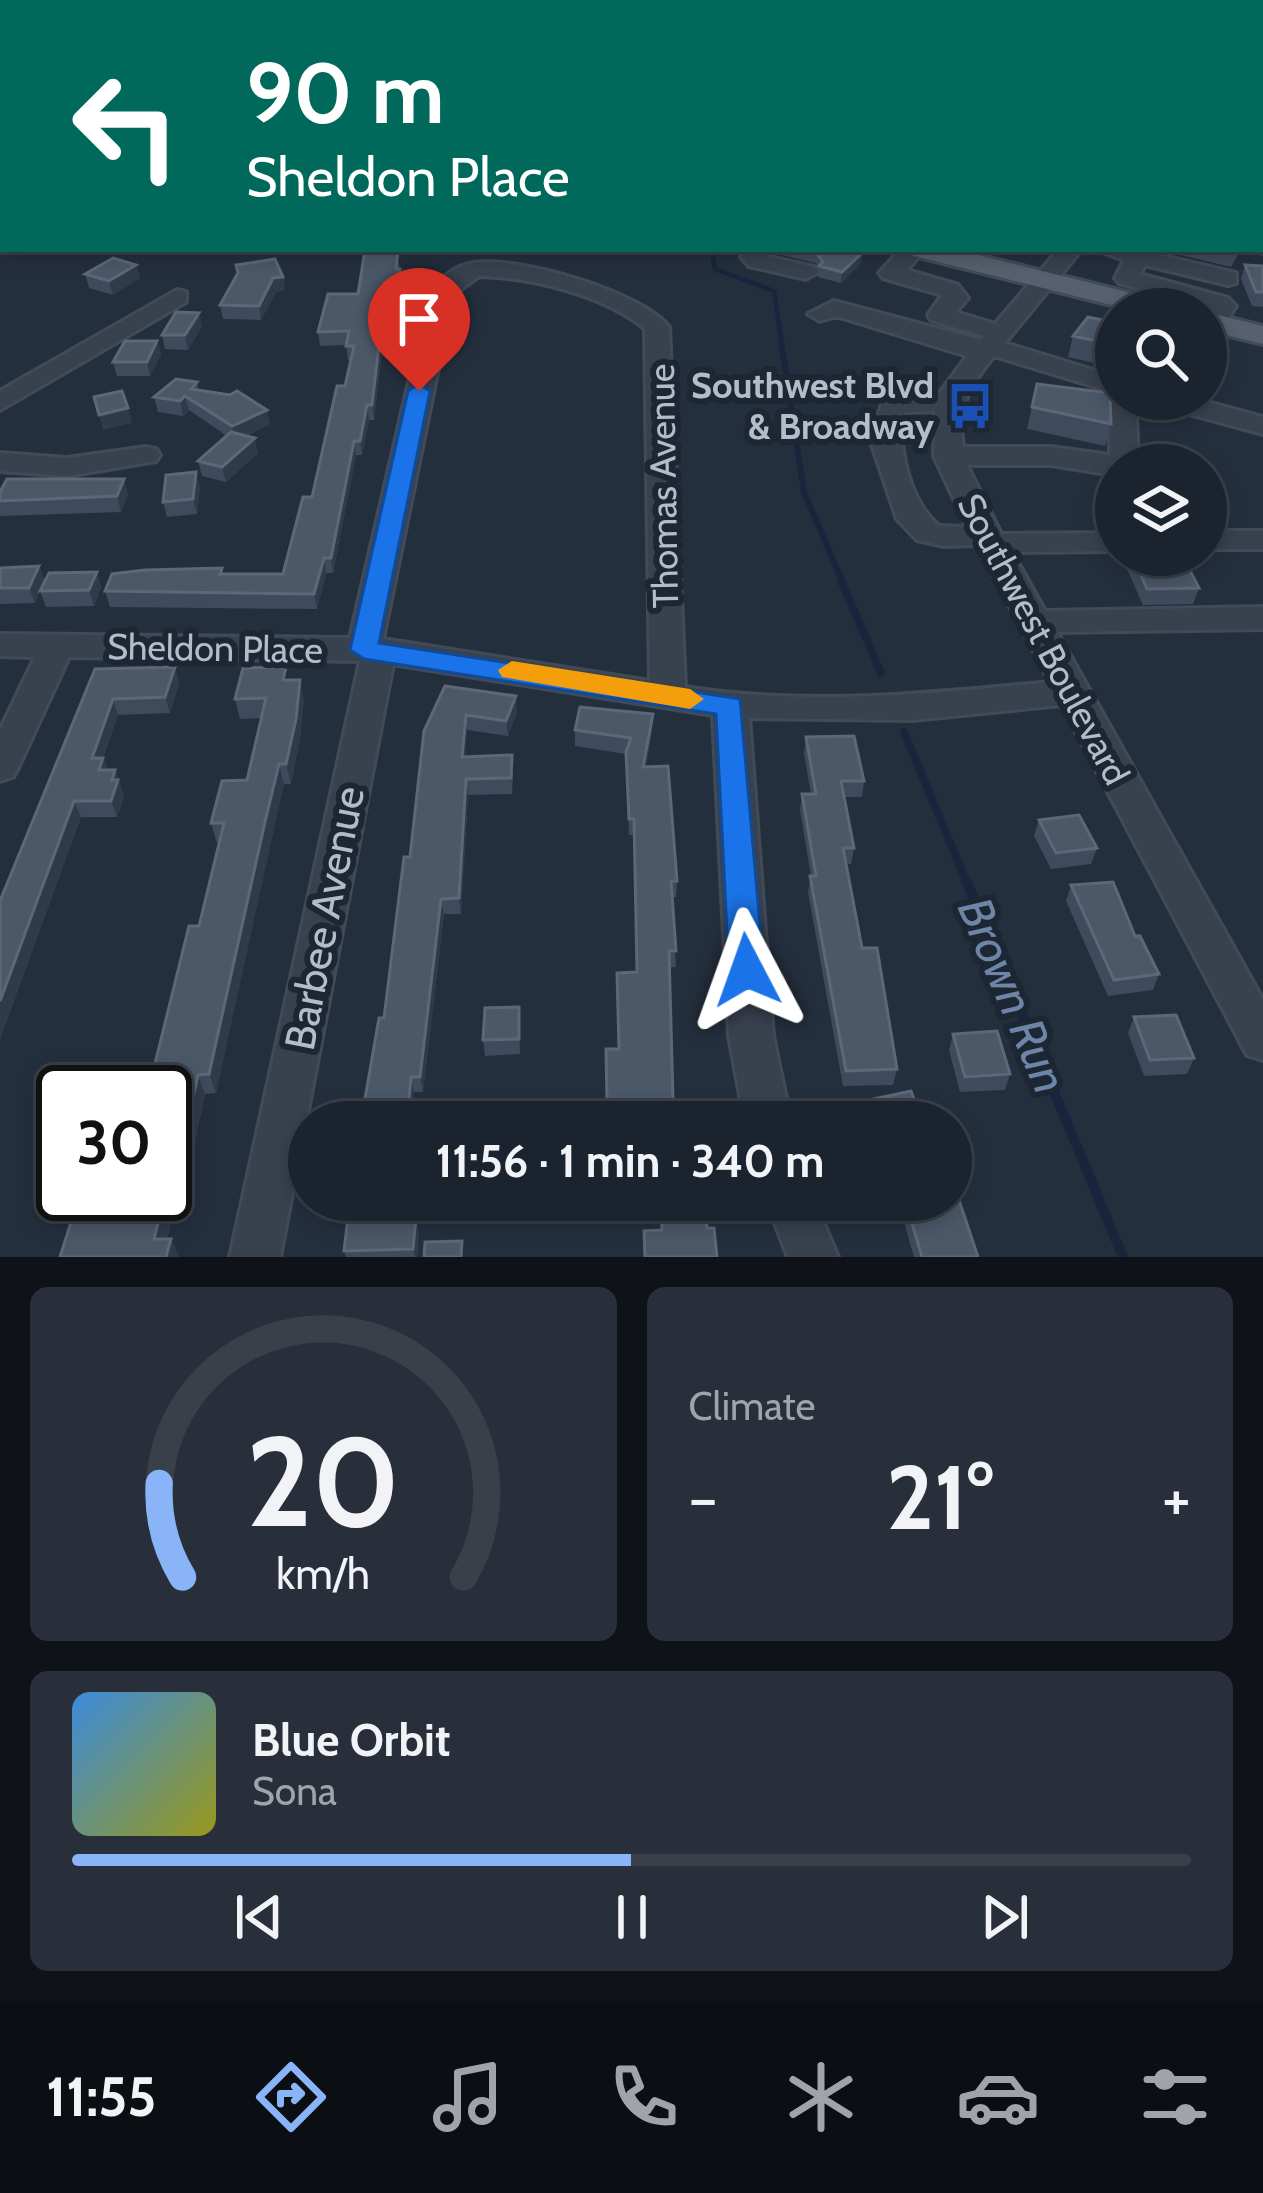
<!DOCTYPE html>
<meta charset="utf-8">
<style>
body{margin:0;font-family:Cabin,sans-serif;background:#282f3a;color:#f1f3f6;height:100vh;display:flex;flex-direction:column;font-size:45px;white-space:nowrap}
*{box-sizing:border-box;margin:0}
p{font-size:39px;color:#a0a4aa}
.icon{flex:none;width:66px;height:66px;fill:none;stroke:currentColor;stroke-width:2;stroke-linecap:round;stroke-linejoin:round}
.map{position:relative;height:1257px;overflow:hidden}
.drawer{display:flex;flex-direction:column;gap:30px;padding:30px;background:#0f1319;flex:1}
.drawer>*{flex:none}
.banner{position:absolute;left:0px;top:0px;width:1263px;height:252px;box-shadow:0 6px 18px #0003,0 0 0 3px #39404a;background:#00695c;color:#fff;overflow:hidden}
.tools{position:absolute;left:1095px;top:288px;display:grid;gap:24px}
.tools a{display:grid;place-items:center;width:132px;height:132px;border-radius:50%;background:#1b232e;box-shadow:0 6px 18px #0003,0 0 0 3px #39404a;font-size:60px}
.speed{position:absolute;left:36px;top:1065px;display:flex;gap:24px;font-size:60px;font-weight:700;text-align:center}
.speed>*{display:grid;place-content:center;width:156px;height:156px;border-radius:50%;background:#1b232e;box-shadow:0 6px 18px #0003,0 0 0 3px #39404a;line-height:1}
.speed .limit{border:6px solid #111;border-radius:18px;background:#fff;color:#111}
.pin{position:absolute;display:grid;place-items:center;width:102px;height:102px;color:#fff;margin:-123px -51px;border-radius:50% 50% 50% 0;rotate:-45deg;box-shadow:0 0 12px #0007}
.pin .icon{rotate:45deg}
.me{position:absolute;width:132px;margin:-66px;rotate:356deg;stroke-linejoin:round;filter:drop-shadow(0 0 9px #0008)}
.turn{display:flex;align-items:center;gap:42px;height:252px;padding:0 48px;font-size:54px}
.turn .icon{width:156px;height:156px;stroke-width:2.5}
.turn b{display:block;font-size:84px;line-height:102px}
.big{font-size:90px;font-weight:700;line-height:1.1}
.drawer .widget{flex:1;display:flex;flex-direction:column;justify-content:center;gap:18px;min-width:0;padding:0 42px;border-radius:18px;background:#282f3a}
.drawer .dial{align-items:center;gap:0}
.dial svg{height:312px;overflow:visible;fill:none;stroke:#39404a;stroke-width:7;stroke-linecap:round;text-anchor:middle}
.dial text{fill:#f1f3f6;stroke:none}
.song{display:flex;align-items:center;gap:36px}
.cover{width:144px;height:144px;border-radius:18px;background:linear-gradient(135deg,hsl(210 70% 55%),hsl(60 70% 35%))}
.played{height:12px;border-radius:6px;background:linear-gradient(90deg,#8ab4f8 50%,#39404a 50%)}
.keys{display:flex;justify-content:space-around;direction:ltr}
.heat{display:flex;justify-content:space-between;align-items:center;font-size:66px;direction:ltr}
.drawer .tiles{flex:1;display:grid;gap:30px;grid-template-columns:1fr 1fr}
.widget:last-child{grid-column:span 2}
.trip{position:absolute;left:288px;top:1101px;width:684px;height:120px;border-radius:60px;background:#1b232e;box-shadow:0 6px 18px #0003,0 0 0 3px #39404a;font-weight:700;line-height:120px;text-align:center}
.menu{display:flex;height:192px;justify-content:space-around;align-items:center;background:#0b0e12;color:#a0a4aa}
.menu .icon{width:84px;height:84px}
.menu .current{color:#8ab4f8}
.menu b{font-size:54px;color:#f1f3f6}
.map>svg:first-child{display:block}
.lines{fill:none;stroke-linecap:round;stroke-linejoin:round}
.stream-far3{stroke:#17263c;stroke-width:4.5}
.stream-far2{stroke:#17263c;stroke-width:6}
.stream-far1{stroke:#17263c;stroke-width:8}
.stream{stroke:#17263c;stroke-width:10}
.minor-casing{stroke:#414a57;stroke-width:6}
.major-casing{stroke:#414a57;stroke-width:6}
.minor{fill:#38414e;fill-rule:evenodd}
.major{fill:#56606e;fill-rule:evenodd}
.rail{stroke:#5a6575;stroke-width:4.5;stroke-dasharray:6 6;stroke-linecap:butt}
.wall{fill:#3f4b5c}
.shaded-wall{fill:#2f3b4b}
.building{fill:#4b5868;stroke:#5c6777;stroke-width:3}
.route{fill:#1a73e8;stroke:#114b97;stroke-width:3}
.slow{fill:#f59e0b}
.labels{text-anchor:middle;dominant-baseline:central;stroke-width:12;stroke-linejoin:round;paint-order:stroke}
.poi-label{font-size:36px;font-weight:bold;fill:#b4bcc9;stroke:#1d2633;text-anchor:end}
.street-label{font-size:36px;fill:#b4bcc9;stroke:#1d2633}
.near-street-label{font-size:42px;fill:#b4bcc9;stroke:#1d2633}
.near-water-label{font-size:48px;font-style:italic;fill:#6d86a8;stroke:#1d2633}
</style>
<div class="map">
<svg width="1263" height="1257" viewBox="0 0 1263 1257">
<rect width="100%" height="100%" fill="#242f3e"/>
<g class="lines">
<path class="stream-far3" d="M607,1L623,3
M712,249L715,269L774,291L782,344"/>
<path class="stream-far2" d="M781,341L804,492L843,583"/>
<path class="stream-far1" d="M841,580L881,673
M904,732L967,883"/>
<path class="stream" d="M966,880L1123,1257"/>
<defs>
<path id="minor" d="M556,0H580L582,3H554Z
M853,0H869L870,3H854Z
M1105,0H1122L1124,3H1107Z
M1201,0H1217L1218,3H1202Z
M1260,5L1263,6V16L1260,15Z
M1260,238L1263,239V253L1251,249H1260Z
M747,249H772L766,256L814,267L818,272L806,279L749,266L741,257Z
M901,249H925L907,270L958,285L968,298L956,312L995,324L1059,249H1082L1005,343L1116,377V399H1135L1138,457L1132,465H1116L1114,475L1051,465H967L1001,534L1116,533V551L1012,552L1045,611L1263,607V629L1057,632L1263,1000V1060L1247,1055L1062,705L912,720L749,718L773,1036L791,1122H745L729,1036L713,715L393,664L280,1257H230L360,661L69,657L18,768L13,777L0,781V730L35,657L0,656V634L350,638L429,295C441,278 453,266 474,263C519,256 641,292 669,327L685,687C805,706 929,694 1050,682L977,545L944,546L917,540L897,519L870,439L884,399L939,394L967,356L836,316L820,321L808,314L834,301L981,340L984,336L931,320L928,315L942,295L883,278L879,273ZM479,276C530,277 605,295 645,329L650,681L383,639L453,295ZM994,356L1115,393L1109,399L1110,455L1051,447H963C957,407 969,386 994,356ZM935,411L934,456L967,527L939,526C910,502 896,447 905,412Z
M1095,249H1152L1151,253L1236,273V283L1228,285L1145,265L1140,274L1228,298L1236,306L1222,327L1206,328L1210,308L1119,283L1115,278L1124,260Z
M177,290L186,292V302L0,410V391Z
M1153,399H1196L1263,417V434L1157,405Z
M146,447L156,449L160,455L156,461L67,476L0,471V453L67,458Z
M1206,531H1263V549H1206Z
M766,1200H814L838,1257H788Z"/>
<path id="major" d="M0,8H3V20H0Z
M908,249H954L1171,303L1175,309H1127L911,255Z
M1206,312L1263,326V344L1206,330Z"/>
</defs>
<use href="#minor" class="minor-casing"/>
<use href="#major" class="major-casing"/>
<use href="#minor" class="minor"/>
<use href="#major" class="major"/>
<path class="rail" d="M656,0L672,3"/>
</g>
<path class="wall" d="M0,0H255L246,3H3V6L0,4Z
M1223,0H1263V3L1261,1L1259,3H1222Z
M0,176L3,177V248H0Z
M9,249H57L46,255Z
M775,249H850L861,263L841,283L818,277L819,268L815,263L774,253Z
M1169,249H1241L1231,267L1168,252Z
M399,262L401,282L393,329L381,359L374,420H369L362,455H356L333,573H326L317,609L110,607L105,591L222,568L223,574H283L312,497L351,360H348L346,345L320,346L318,332L358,294Z
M136,265L140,278L113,295L89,288L85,274Z
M236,265L283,277L285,290L276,292L261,320L223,319L220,305L238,274Z
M1245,265L1263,266V307L1252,306L1241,279Z
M1116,323V368L1068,357L1073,336Z
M202,326L188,350L165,349L162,335Z
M157,341L161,355L150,376H117L113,362Z
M197,382L199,390L267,410L270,424L246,436L258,453L226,482L202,476L198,461L227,436L189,410L183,416L158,412L154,397Z
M1037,384L1111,424L1105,446L1027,429Z
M200,487L197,514L167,517L163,502Z
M0,492L128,494L121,512L0,516Z
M1131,555H1182L1199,588L1193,604L1143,605L1127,569Z
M39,566L45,581L97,572L101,587L94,606L46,607L40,591L35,603L0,604V568Z
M95,669L179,683L170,713L118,715L103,758L108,770H115L124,796L117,817H81L0,1039V901Z
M289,680L304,699L300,738L291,784H284L270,841L216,1093L205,1094L184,1193L178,1194L167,1239H171L179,1257H60L165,1194L199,926L219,843H217L211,823L247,780L261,718L240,719L235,699Z
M445,686L517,712L508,736L467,730L465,757L513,771L512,794L468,795L461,914H444L423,1092H414L411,1122H361L384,1018L410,857Z
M575,730H652L646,767L677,881L676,897H672L676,967H669L673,1117L607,1119L606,1049H619L637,972L634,835H629L626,754L575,746Z
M806,737L864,781L862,797H844L854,848L851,864H846L862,948L897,1069L893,1085L843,1086L808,892L811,876L800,810L802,794H811L804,753Z
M1039,820L1097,848L1091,864L1051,869L1034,836Z
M1071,885L1135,936L1159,974L1153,990L1108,996L1066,901Z
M519,1007L520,1054L485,1056L483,1040Z
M1134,1017L1194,1058L1187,1074L1144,1076L1128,1033Z
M953,1034L1010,1074L1005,1090L960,1092L949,1050Z
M859,1102L923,1122H858L856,1117Z
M350,1200H398L399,1217L419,1231L417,1257H346L344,1251Z
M907,1207L978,1257H914L904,1222Z"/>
<path class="shaded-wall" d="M9,0H25L26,3H6Z
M227,0H255L246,3H218Z
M398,249V279L400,269L401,282L393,329L381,359L374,420L372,405L379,345L396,269Z
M862,253L861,263L841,283L842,272Z
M136,265L140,278L113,295L109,281Z
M283,277L285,290L276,292L261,320L259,306L273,278Z
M199,313L202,326L188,350L185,335Z
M157,341L161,355L150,376L147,362Z
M185,396L189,410L183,416L180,401Z
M367,405L369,420L362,455L360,441Z
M128,408L132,423L103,430L99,415Z
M267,410L270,424L236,441L232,426Z
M255,438L258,453L226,482L222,467Z
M354,441L356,455L333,573L331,558Z
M196,472L200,487L197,514L193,499Z
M124,479L128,494L121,512L117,496Z
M324,558L326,573L317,609L314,594Z
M39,566L45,581L35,603L29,588Z
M97,572L101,587L94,606L89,590Z
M175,667L179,683L170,713L165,697Z
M300,680L304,699L300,738L291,784L286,764Z
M516,696L517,712L508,736L506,721Z
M113,699L118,715L103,758L109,774L99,770L92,758Z
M653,714L652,730L643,783V767Z
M466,715L467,730L464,772L462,757Z
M279,764L284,784L216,1093L209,1074Z
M115,770L124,796L117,817L111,801L112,780Z
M466,779L468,795L461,914L459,898Z
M74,801L81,817L0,1039V1001Z
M441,899L444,914L423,1092L420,1077Z
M198,1075L205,1094L184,1193L176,1175Z
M411,1077L414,1092L411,1122H407Z
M170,1175L178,1194L162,1257L154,1239Z
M396,1200H398L400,1210L398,1232L394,1217Z
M416,1217L419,1231L417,1257H415L413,1249Z
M171,1239L179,1257H166Z"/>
<path class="building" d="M51,0H227L218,3H66Z
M284,0H549L563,3H282L285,2Z
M922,0H1073L1075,3H923Z
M0,25L3,26V48L0,50Z
M0,78H3V100L0,99Z
M1260,103H1263V151L1260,150Z
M0,176L3,177V224L0,223Z
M1260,190H1263V204L1260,209Z
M398,249L396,269H400L391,315L379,345L372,405H367L360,441H354L331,558H324L314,594L105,591L112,574L145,570L222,568L220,574H283L303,497H312L337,386H345L354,346H346L349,331L318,332L328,294H358L365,250Z
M804,249H850L862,253L842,272L819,266L823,262L816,252Z
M113,258L136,265L109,281L85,274Z
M275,259L283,277L273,278L259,306L220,305L238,273L236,265Z
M1245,265L1263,266V292H1256Z
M176,312L199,313L185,335H162Z
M1088,317L1116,323V345L1073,336Z
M125,341H157L147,362H113Z
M176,379L197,382L191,389L230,395L237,391L267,410L232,426L185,396L180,401L154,397Z
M1037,384L1110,393L1111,424L1032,407Z
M122,391L128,408L99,415L94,397Z
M231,432L255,438L222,467L198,461Z
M196,472L193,499L163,502L166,475Z
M7,479H124L117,496L0,501V492Z
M1132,555H1182L1199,588L1147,589Z
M39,566L29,588H0V568Z
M97,572L89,590L40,591L49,573Z
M175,667L165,697L113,699L92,758H103L99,770H115L112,780H118L111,801H74L0,1001V901L95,669Z
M286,667L283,680H300L296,719L286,764H279L265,822L209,1074L198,1075L176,1175H170L154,1239H171L166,1257H60L79,1197H99L100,1194H165V1092H148L189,926H199L224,823H211L222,781L247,780L266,698L235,699L243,668Z
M445,686L516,696L506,721L466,715L462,757L512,755L511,778L466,779L459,898L441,899L420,1077H411L407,1122H361L379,1018H384L404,857H410L424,731Z
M580,707L653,714L643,767L668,766L677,881H671L676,951H669L673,1101L607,1103L606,1049H619L617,973L637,972L634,819H629L626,752L631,738L575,730Z
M854,736L864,781H841L854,848H843L862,948H877L897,1069L846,1071L810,876H816L802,794H816L806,737Z
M1079,815L1097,848L1056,853L1039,820Z
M1113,882L1135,936H1140L1159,974L1114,980L1071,885Z
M519,1007V1039L483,1040L485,1008Z
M1176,1015L1194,1058L1150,1060L1134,1017Z
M997,1031L1010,1074L965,1077L953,1034Z
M911,1091L923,1122H866L859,1102Z
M350,1200H396L394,1217H416L413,1249L344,1251Z
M661,1200H705L707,1228H714L717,1257H645L644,1231L662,1230Z
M959,1200L978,1257H922L907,1207Z
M462,1241L461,1257H424L425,1242Z"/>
<path class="route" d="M419,384L430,391L379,643L740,699L764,970L759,981L747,985L734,981L729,970L716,714L364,659L350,650L408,391Z"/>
<path class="slow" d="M512,661L690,689L704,699L690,709L502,677L498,670Z"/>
<defs>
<symbol id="bus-bare" viewBox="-9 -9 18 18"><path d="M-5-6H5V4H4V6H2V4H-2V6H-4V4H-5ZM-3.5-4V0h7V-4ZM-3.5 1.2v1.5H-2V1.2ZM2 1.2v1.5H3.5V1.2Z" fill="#1a4fb4" stroke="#1d2633" stroke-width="2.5" paint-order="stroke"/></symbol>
</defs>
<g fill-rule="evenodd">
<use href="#bus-bare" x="937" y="373" width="66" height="66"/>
</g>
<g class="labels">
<g class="poi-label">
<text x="934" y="385">Southwest Blvd<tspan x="934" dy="41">&amp; Broadway</tspan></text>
</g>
<g class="street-label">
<text transform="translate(663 486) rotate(-91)">Thomas Avenue</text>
<text transform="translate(1044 639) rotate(62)">Southwest Boulevard</text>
<text transform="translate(215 648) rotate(1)">Sheldon Place</text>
</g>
<g class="near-street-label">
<text transform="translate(324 918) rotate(-79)">Barbee Avenue</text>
</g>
<g class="near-water-label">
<text transform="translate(1013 995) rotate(67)">Brown Run</text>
</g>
</g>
</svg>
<div class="tools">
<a><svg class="icon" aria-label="search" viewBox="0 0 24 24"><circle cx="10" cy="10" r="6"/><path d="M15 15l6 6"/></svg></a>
<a><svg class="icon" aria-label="layers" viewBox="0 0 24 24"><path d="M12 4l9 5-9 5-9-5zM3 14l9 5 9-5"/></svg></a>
</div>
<div class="speed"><div class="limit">30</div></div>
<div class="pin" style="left:419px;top:391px;background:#d93025"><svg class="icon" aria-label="arrive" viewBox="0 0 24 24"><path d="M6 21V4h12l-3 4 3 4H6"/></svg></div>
<svg class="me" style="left:747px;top:970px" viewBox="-20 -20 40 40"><path d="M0-17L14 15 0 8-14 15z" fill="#1a73e8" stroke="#fff" stroke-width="4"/></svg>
<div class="trip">11:56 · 1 min · 340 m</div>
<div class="banner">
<div class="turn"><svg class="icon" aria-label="left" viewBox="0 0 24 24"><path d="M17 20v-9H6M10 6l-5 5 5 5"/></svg><div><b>90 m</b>Sheldon Place</div></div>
</div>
</div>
<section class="drawer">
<div class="tiles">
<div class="widget dial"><svg viewBox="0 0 100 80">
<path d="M14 69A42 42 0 1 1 86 69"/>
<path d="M14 69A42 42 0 0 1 8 45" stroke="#8ab4f8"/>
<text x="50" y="56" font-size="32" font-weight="700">20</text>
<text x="50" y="72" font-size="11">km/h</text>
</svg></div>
<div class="widget"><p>Climate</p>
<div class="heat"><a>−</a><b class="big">21°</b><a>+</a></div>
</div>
<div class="widget">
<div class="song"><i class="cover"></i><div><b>Blue Orbit</b><p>Sona</p></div></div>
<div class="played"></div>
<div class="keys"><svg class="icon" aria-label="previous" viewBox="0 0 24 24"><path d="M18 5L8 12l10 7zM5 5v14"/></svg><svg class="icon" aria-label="pause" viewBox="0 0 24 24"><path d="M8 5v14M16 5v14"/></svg><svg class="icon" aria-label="next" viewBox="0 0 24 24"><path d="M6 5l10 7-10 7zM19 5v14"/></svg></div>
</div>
</div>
</section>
<nav class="menu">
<b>11:55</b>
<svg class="icon current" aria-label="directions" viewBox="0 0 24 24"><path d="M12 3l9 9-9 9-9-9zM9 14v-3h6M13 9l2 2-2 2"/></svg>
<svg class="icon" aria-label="music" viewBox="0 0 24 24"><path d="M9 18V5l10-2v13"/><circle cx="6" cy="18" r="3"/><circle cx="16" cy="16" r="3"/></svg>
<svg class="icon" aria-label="phone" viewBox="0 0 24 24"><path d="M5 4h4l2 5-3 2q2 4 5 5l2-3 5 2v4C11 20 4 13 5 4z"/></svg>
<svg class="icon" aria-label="climate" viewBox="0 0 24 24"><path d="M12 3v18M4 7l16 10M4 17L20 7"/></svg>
<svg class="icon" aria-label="car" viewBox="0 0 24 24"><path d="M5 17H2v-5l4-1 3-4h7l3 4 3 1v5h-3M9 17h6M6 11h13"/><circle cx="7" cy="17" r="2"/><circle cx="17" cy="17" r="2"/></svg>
<svg class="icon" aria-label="filters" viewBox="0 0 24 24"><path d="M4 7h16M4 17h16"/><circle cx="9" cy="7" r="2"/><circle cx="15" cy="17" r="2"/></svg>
</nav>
